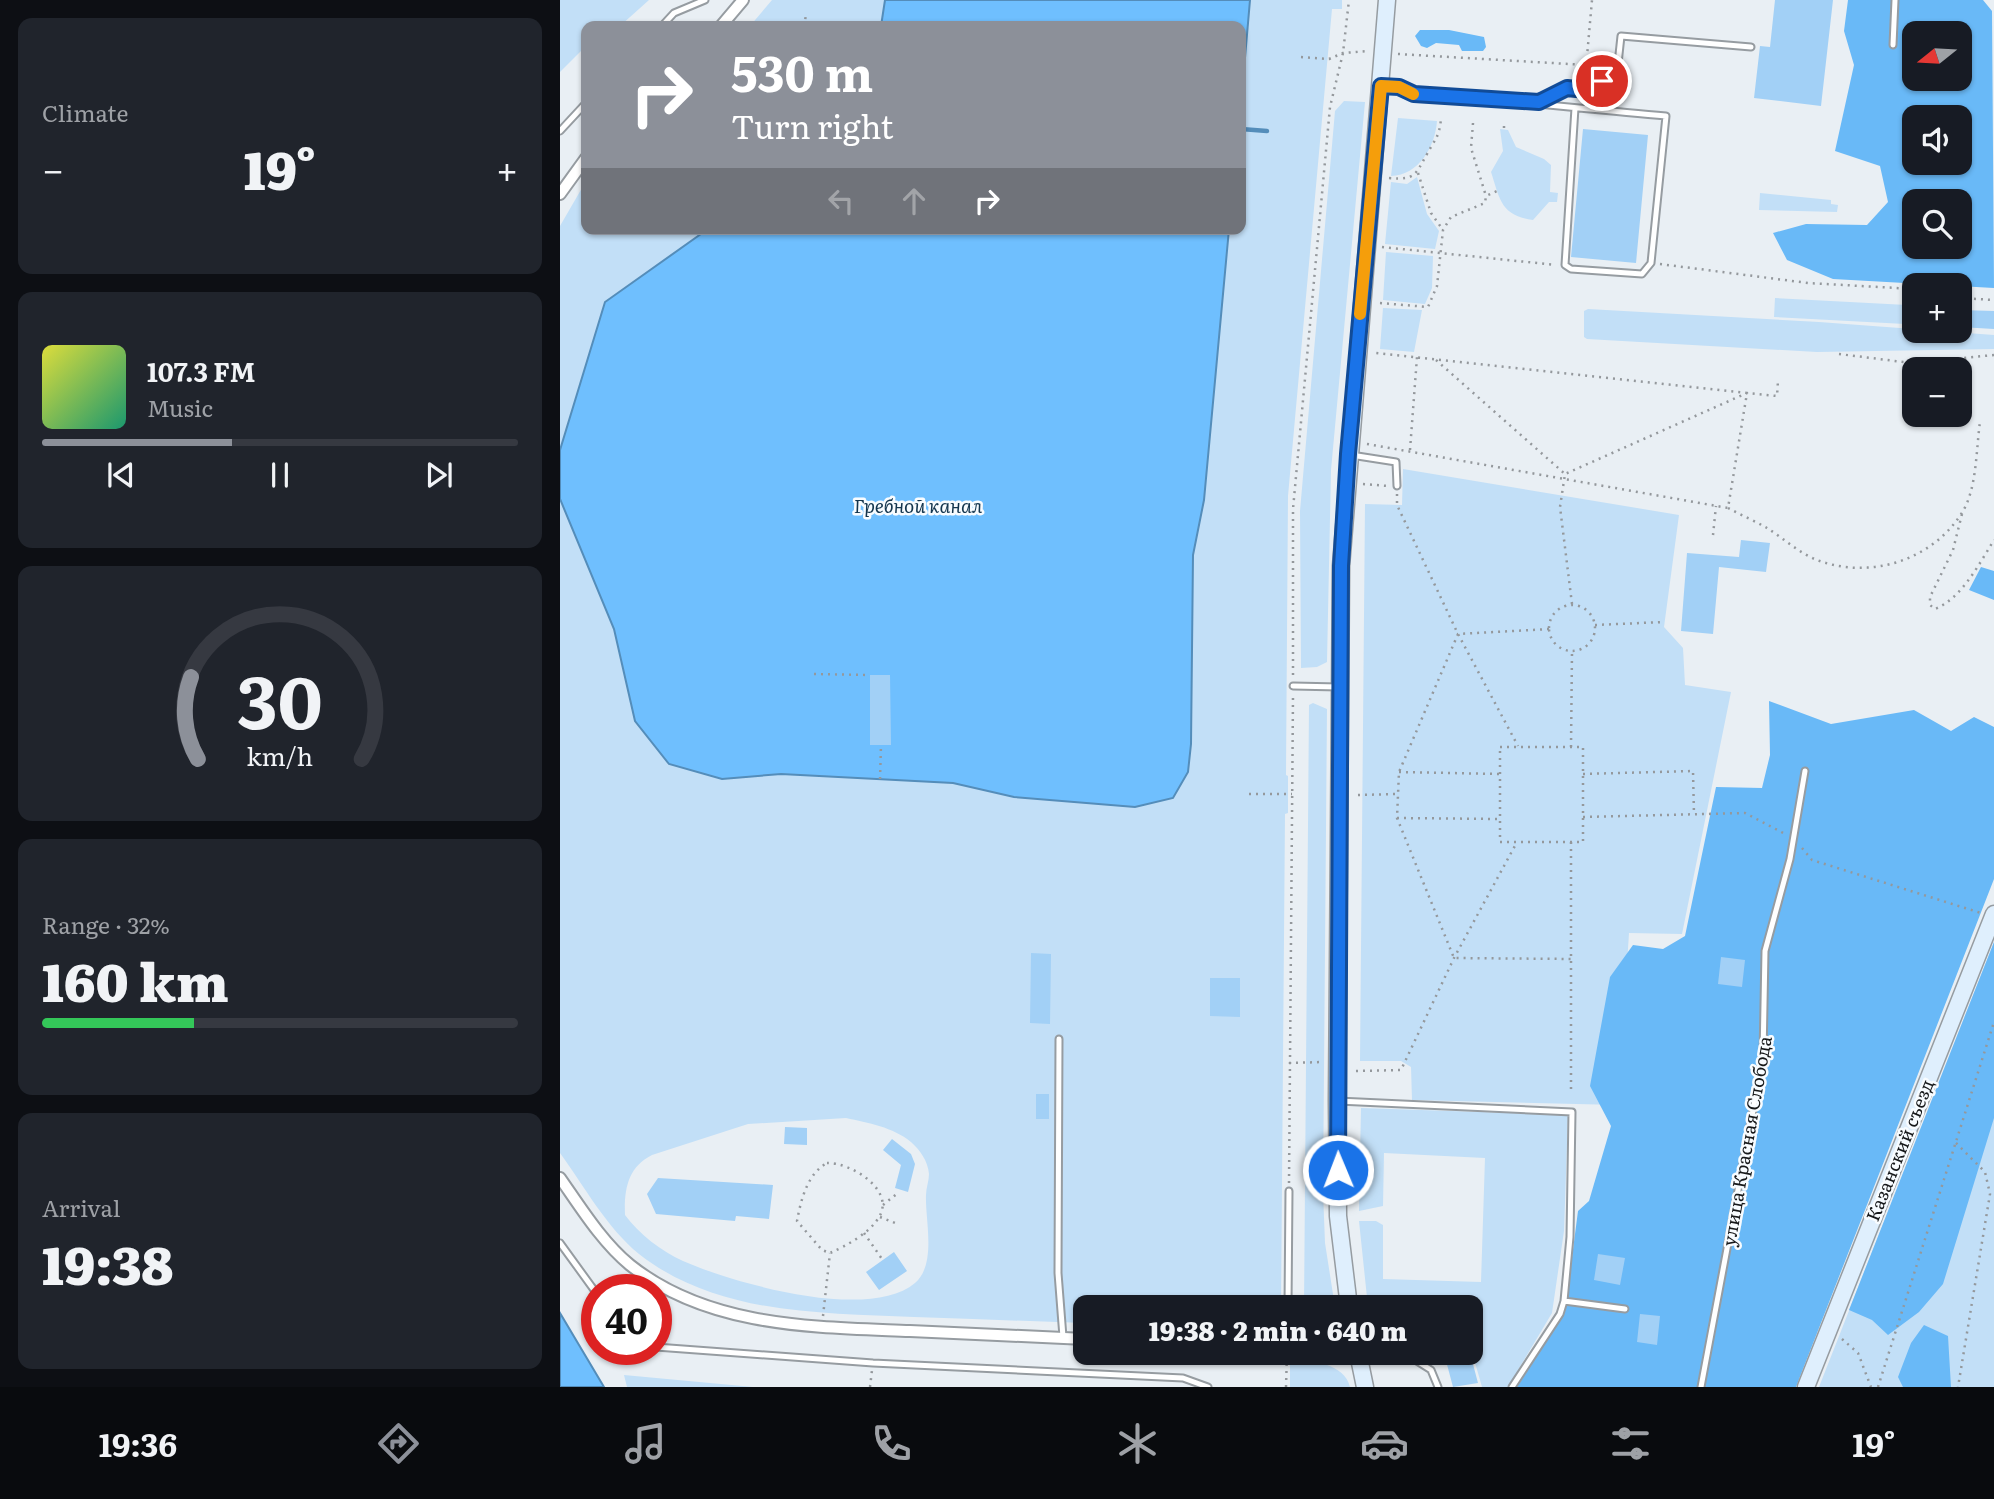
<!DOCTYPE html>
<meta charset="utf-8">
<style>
body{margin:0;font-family:Literata,serif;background:#20242c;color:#f1f3f6;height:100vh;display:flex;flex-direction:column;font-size:26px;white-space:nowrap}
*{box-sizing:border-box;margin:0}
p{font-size:23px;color:#9ea1a6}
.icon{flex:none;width:38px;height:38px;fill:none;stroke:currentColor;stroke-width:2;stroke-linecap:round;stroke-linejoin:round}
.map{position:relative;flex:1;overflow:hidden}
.details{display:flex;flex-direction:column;gap:18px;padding:18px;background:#0d0f14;width:560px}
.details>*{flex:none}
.hud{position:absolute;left:21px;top:21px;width:665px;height:214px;border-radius:14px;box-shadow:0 2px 5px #0004;background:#8c9099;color:#fff;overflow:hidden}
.needle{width:46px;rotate:252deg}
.tools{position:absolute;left:1342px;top:21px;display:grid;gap:14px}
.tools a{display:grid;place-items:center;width:70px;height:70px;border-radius:14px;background:#171b24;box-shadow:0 2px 5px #0004;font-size:35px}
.speed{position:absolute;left:21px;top:1274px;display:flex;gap:14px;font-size:35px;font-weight:700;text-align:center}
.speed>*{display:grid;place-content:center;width:91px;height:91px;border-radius:50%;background:#171b24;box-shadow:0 2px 5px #0004;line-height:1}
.speed .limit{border:10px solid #d22;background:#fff;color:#111}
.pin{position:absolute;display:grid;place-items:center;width:60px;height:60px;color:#fff;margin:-30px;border:4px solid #fff;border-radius:50%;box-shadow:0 2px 7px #0007}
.me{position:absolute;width:77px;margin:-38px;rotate:359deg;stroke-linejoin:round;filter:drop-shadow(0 0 5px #0008)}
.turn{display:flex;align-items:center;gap:24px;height:147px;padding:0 35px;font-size:32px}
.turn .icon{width:91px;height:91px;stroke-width:2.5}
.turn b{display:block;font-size:49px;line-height:60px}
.lanes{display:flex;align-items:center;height:66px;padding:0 35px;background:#0003;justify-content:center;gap:35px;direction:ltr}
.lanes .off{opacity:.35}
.big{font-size:52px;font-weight:800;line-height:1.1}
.details .card{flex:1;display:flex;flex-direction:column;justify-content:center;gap:10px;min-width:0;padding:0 24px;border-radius:14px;background:#20242c}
.details .dial{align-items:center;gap:0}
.dial svg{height:182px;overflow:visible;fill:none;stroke:#363941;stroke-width:7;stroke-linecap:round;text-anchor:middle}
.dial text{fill:#f1f3f6;stroke:none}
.song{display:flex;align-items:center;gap:21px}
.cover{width:84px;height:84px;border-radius:10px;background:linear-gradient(135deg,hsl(60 70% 55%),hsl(160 70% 35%))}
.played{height:7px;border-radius:4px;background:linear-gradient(90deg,#8c9099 40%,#363941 40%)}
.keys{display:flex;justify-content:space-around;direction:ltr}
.heat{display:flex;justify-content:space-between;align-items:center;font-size:38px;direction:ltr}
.charge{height:10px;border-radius:5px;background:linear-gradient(90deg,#34c759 32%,#363941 0)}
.trip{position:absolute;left:513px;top:1295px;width:410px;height:70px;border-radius:14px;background:#171b24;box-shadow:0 2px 5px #0004;font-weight:800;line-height:70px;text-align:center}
.dock{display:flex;height:112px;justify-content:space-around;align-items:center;background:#090b0e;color:#9ea1a6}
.dock .icon{width:49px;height:49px}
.dock .selected{color:#8c9099}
.dock b{font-size:32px;color:#f1f3f6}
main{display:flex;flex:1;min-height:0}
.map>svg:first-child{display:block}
.green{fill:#c2dff7;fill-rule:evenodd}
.forest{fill:#69b9f7;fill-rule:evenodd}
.water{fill:#6fbffe;stroke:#548dba;stroke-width:2}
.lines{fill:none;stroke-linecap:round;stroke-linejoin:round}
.stream{stroke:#548dba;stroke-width:4.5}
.building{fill:#a2d0f6}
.lane-casing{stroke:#969ca1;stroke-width:9}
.street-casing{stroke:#969ca1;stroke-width:14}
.secondary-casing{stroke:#969ca1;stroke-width:19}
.path{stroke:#94989c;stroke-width:2.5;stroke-dasharray:2 5;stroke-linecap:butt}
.lane{stroke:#fff;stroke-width:5}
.street{stroke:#fff;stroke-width:10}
.secondary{stroke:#dfeffd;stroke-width:16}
.route-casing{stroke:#114b97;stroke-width:18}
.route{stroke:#1a73e8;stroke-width:12}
.slow{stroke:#f59e0b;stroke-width:12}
.labels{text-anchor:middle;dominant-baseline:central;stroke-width:5;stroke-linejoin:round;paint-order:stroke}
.street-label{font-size:18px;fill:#16181a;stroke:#f8fcff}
.water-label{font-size:19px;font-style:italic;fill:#13354e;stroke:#f8fcff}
</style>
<main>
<section class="details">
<div class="card"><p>Climate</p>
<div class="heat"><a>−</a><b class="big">19°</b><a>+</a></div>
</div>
<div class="card">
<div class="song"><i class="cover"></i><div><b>107.3 FM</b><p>Music</p></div></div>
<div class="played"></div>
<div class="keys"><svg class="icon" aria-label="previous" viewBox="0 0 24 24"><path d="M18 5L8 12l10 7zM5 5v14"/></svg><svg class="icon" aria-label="pause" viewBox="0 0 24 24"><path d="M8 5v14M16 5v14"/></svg><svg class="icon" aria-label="next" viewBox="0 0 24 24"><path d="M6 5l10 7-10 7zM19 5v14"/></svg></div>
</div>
<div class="card dial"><svg viewBox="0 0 100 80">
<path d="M14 69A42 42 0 1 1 86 69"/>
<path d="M14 69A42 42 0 0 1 11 33" stroke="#8c9099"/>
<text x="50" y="56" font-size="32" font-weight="700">30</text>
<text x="50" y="72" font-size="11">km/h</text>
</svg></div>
<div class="card"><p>Range · 32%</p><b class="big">160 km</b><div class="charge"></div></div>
<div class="card"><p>Arrival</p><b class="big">19:38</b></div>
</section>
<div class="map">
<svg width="1434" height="1387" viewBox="0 0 1434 1387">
<rect width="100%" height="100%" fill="#e9eff4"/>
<path class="green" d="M0,0H89L60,26H26V46L0,72Z
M212,0H782V9H772L728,496L726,775L728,776V813L725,814L721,1307H525V1323C468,1321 411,1319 354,1317C261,1313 157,1315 79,1254C47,1228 24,1186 0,1153V226L26,181V229H681V26H190ZM286,1118C308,1123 333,1127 351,1142C360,1150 368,1161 369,1174C369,1181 366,1188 366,1195C365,1220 377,1264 355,1283C309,1322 173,1283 123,1261C101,1251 79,1234 65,1215C64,1189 68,1167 92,1155L188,1124Z
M784,101L805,102L771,470L767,662L757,667L741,668L740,511L775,111Z
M838,118L877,121C875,147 859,175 831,176Z
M940,129L948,130L956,147L984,159L991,165L990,192L998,193L997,202H989L973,220C940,215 940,199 931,172L943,151Z
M857,177L867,214L879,231L875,249L825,244L831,182L847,184Z
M1200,193L1271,200V204L1278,205L1277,212L1199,210Z
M826,252L873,256L872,288L865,304L823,300Z
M1215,298L1347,305L1345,324L1214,317Z
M823,308L862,310L854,352L820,349Z
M1028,309L1259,322L1434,335V349L1257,352L1027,339L1024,337V311Z
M843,469L1119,515L1104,627L1123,648L1125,685L1171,692L1122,934L1069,933L1058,1105L852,1100L851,1067L841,1061H800L805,504L842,505Z
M753,703L767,709L763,1192L765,1243L775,1307H744L749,705Z
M1434,942V1387H1259Z
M801,1108L1008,1115L1004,1231L992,1313L948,1387H922L910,1345V1307H808L799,1221H816L823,1225V1279L921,1282L925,1158L824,1153L823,1206L799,1211Z
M730,1357C750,1361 785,1363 790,1387H730Z
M64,1375L193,1387H67Z"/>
<path class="forest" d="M1288,0H1423L1432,11L1434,288L1273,279L1227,260L1213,233L1246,224L1307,225L1328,202L1320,166L1275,151L1294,65L1284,31ZM1354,33H1400V79H1354ZM1354,117H1400V163H1354ZM1354,201H1400V247H1354Z
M860,30H889L924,37L926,47L923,51H902L899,45L876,43L867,48L861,46L855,36Z
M1421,567L1434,571V600L1409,590Z
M1209,701L1271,724L1354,710L1391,731L1414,717L1434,727V879L1236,1387H957L1005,1311L1018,1211L1029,1201L1051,1126L1030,1086L1050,977L1073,945L1103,949L1125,936L1156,787L1202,788L1210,755Z
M1434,942V1118L1383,1284L1359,1312L1328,1335L1312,1320L1289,1310Z
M1364,1325L1388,1336L1391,1387H1343L1338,1377L1351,1343Z"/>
<path class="water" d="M325,0H690L681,104V26H321Z
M148,229H669L644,500L633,555L631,744L628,772L613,798L575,807L454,797L393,783L221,774L162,779L109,764L75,721L54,629L0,499V450L45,302Z
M0,1313L44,1387H0Z"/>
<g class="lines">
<path class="stream" d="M681,129L707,131"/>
</g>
<path class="building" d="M1215,0H1273L1261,106L1194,98L1200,46L1210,47Z
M1023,129L1088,135L1076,263L1011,257Z
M1400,310L1434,311V329L1400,327Z
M1181,540L1210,543L1206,572L1159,567L1153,634L1121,631L1127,553L1179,557Z
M310,675H330L331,745H310Z
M471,953L491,954L490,1024L470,1023Z
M1161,957L1185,960L1182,987L1158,984Z
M650,978H680V1017L650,1016Z
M476,1094H489V1119H476Z
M225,1127L247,1128V1145L224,1144Z
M332,1139L351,1154L355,1164L348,1192L335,1188L341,1165L323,1150Z
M98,1178L213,1185L209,1219L176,1216L175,1221L96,1214L87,1194Z
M334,1252L347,1271L319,1290L306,1272Z
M1038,1254L1065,1258L1060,1285L1034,1280Z
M1080,1314L1100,1316L1097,1345L1077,1342Z
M900,1353H910L918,1383L893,1387L885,1357Z"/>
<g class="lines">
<defs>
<path id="lane" d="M102,26L114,13L145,0
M1333,45L1335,0
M821,86L839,87L854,94C938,99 1022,109 1106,116L1091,263L1082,274L1011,269L1005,265L1015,108
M980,102L1008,88L1026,90L1057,73L1061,36L1191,47
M0,131L26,103
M791,455L836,462L837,486
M733,686L779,687
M499,1039L498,1273L503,1337
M778,1101L1012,1112L1010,1237L1004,1301
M0,1243L37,1294
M728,1307L729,1191
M96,1347L313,1363L623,1378L648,1387
M844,1353L871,1370L878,1387
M952,1387L1000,1314L1004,1301L1065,1309
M1141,1387L1203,1057L1205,951L1230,859L1245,771"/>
<path id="street" d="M161,26L183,0
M0,194L26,158
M0,1178C21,1208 42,1242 70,1265C149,1328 255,1327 350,1331C408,1334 467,1336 525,1339
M748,1353L782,1357L798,1355"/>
<path id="secondary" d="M789,1307L778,1216L777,1101L781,566L827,0
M798,1353L805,1387
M1246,1387L1434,914"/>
</defs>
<use href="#lane" class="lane-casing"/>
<use href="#street" class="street-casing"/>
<use href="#secondary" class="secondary-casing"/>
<path class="path" d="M244,26L246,15
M838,54L1026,65
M741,57L769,59L783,53L809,51
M1025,79L1032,0
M913,123L911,148L926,196
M944,126V129
M858,173L871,213L883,230
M829,178C856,180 855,175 867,154C875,139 879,138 881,119
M822,247L996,265
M1100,264L1248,283L1354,289
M1400,298L1434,300
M820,303L868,307L877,286L883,230L891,217L925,203L926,196L937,191
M1279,354L1351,363L1434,355
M876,360L1005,474
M807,444L1168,508L1187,393L816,353
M850,450L857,357
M803,484L828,486
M837,494V505L898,634L958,746
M1168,508C1181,515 1195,521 1207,528C1223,538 1239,553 1257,560C1309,580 1373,561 1403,511C1417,487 1416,450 1420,422
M1402,514L1393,550L1370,597V605L1375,609C1402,598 1419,564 1434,540
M1153,535L1156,506
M1012,604L1000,507L1005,474L1187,393L1217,396L1218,381
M989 628a23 23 0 1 1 46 0a23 23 0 1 1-46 0Z
M1035,625L1104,622
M989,629L898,634L839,772L837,818L894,958L1012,959
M254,674L310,675
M733,675V509L770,107L783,53L789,0
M940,747H1023V842H940Z
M1011,747L1012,652
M839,772L940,774
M1023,774L1133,771L1134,815
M320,779L321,745
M689,794H732
M798,795L837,794
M1023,817L1185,813L1227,835
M837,818L938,819
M1011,842V1090
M1242,848L1252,860L1421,913
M729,1063L763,1062
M796,1071L841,1070L894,958L957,842
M1396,1143L1425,1172L1430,1194L1398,1387
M267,1163C290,1162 336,1190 319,1217C310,1233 286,1246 270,1253L262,1250L237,1221C241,1200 247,1174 267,1163Z
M729,1183L733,696
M323,1205L339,1192
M320,1217L335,1223
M304,1233L322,1259
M263,1316L270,1253
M1282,1339L1298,1353L1311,1387
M310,1387L312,1370
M726,1387L727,1353
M1318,1387L1434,1022"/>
<use href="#lane" class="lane"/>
<use href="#street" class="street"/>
<use href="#secondary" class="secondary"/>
</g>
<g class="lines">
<defs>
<path id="route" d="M778,1170L781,566L788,454L821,86L839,87L854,94L979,102L1007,88L1026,90L1042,81"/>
</defs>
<use href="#route" class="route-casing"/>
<use href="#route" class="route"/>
<path class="slow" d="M800,314L821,86L839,87L853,94"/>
</g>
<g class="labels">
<g class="street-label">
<text transform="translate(1186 1141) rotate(-80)">улица Красная Слобода</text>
<text transform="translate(1339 1150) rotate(-68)">Казанский съезд</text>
</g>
<g class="water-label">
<text x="358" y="505">Гребной канал</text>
</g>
</g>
</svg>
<div class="tools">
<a><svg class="needle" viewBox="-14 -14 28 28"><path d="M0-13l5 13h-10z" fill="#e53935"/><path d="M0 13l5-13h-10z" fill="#9ea1a6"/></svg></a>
<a><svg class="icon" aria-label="sound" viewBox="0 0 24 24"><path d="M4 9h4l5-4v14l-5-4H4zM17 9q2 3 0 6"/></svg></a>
<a><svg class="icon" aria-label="search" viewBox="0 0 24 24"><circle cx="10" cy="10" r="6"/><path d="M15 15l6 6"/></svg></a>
<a>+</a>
<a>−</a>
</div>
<div class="speed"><div class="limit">40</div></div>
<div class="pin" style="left:1042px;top:81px;background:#d93025"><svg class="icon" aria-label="arrive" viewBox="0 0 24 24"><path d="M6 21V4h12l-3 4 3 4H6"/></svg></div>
<svg class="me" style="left:778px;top:1170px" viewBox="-20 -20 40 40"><circle r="17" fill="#1a73e8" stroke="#fff" stroke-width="3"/><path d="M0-11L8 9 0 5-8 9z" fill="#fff"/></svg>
<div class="trip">19:38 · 2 min · 640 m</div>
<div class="hud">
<div class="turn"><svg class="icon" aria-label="right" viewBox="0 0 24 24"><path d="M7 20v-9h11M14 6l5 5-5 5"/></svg><div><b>530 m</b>Turn right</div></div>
<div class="lanes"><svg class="icon off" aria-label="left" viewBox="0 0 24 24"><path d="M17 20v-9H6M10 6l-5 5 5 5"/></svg><svg class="icon off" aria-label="ahead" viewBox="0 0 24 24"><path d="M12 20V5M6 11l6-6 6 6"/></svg><svg class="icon" aria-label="right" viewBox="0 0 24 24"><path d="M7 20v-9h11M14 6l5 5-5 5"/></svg></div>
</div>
</div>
</main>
<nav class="dock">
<b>19:36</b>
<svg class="icon selected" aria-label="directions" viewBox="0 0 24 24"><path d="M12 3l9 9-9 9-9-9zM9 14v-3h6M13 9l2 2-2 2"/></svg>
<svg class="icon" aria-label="music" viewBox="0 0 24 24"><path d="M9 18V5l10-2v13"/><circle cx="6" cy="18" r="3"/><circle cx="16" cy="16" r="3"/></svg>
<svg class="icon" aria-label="phone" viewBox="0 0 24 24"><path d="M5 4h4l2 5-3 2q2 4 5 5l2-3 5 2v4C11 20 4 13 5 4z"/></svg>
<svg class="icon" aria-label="climate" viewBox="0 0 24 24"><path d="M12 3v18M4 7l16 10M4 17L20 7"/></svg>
<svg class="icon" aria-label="car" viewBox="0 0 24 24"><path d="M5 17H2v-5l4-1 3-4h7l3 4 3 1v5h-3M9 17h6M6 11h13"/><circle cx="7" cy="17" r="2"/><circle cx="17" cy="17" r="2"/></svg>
<svg class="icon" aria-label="filters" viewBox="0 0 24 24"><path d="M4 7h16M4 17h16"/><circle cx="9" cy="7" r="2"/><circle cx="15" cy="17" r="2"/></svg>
<b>19°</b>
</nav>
